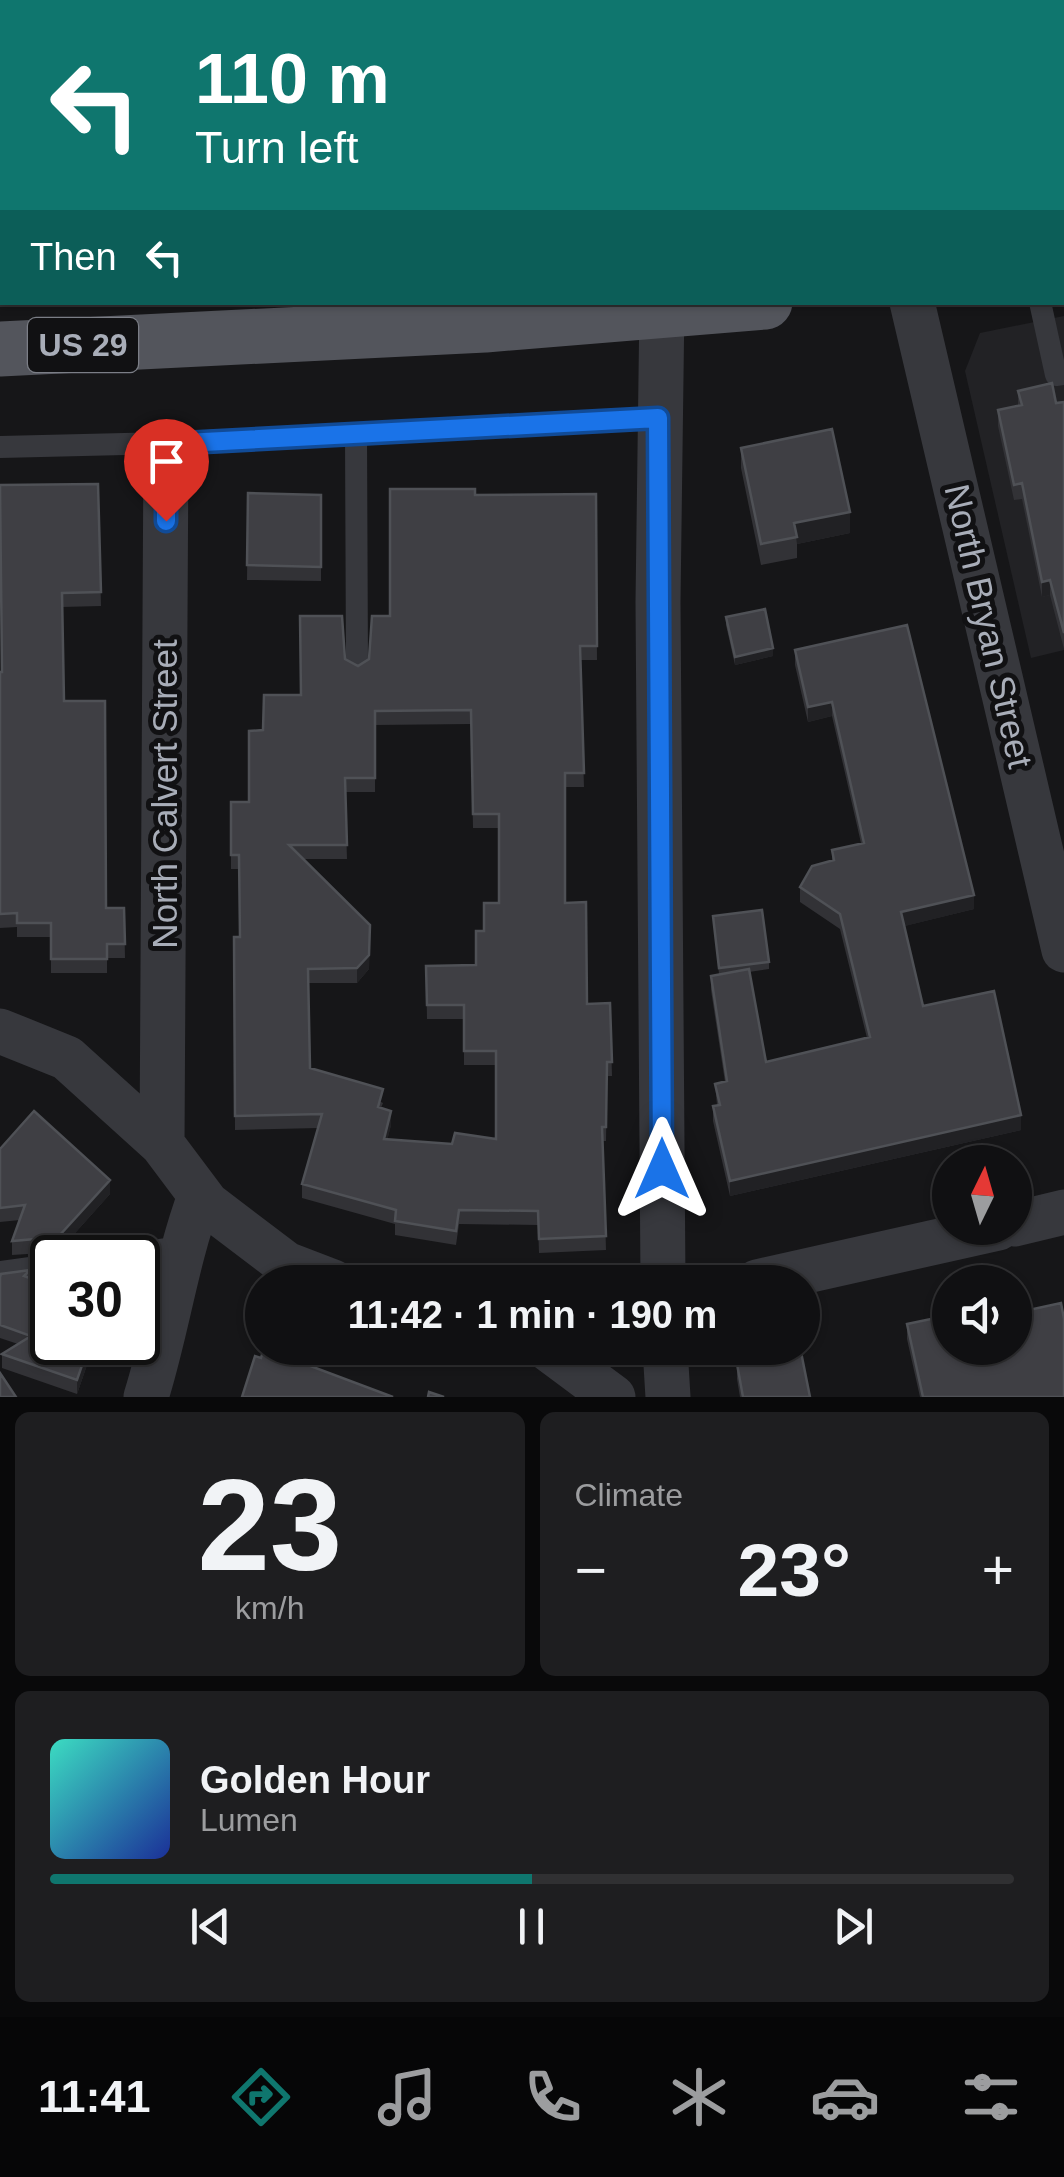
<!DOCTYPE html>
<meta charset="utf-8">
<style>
body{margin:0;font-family:Arial,sans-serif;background:#1e1e20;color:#f1f3f6;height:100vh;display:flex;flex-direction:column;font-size:38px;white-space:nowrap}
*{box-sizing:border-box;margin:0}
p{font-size:32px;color:#9c9d9f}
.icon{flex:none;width:55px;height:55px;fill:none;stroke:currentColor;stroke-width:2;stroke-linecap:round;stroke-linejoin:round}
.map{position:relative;height:1397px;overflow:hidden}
.sheet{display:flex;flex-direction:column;gap:15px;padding:15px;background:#09090a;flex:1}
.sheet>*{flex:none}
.banner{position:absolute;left:0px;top:0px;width:1065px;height:305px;box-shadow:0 2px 8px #0004,0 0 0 2px #303032;background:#0f766e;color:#fff;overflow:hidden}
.needle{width:65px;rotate:5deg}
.controls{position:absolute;left:932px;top:1145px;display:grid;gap:20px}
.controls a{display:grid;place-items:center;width:100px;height:100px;border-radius:50%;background:#101012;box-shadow:0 2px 8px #0004,0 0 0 2px #303032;font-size:50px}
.speed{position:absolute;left:30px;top:1235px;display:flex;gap:20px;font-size:50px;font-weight:700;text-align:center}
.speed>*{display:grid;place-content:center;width:130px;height:130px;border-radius:50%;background:#101012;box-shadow:0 2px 8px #0004,0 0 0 2px #303032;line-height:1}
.speed .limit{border:5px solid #111;border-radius:15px;background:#fff;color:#111}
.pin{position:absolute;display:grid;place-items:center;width:85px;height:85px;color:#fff;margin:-102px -42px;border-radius:50% 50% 50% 0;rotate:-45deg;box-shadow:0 0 10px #0007}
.pin .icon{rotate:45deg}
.me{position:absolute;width:110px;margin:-55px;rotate:0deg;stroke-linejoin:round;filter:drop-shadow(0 0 8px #0008)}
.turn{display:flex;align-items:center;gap:35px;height:210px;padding:0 30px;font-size:45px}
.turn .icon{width:130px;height:130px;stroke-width:2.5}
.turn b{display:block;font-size:70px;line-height:85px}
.then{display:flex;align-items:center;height:95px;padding:0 30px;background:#0003;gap:20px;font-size:38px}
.big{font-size:75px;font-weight:700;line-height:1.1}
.sheet .tile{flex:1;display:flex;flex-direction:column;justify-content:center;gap:15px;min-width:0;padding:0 35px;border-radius:15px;background:#1e1e20}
.sheet .dial{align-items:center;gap:0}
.dial b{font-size:130px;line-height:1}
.song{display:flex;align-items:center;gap:30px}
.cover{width:120px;height:120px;border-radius:15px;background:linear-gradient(135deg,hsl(170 70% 55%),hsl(230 70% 35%))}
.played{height:10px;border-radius:5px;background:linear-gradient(90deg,#0f766e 50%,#303032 50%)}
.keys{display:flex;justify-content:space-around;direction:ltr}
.heat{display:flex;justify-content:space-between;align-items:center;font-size:55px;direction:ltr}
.sheet .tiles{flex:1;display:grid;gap:15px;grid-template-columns:1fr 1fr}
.tile:last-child{grid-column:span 2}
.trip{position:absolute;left:245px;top:1265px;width:575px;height:100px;border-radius:50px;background:#101012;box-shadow:0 2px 8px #0004,0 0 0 2px #303032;font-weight:700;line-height:100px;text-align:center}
.tabs{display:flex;height:160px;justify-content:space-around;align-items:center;background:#060607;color:#9c9d9f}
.tabs .icon{width:70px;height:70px}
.tabs .selected{color:#0f766e}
.tabs b{font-size:45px;color:#f1f3f6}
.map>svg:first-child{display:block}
.built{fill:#222225}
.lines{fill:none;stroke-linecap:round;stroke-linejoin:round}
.lane{stroke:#37383d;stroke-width:22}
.street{stroke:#37383d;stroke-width:45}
.primary{stroke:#53555c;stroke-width:55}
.wall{fill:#323236;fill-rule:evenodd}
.shaded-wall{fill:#212124}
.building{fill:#3f3f44;stroke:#4f5156;stroke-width:2.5;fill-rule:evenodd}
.route-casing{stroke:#114b97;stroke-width:25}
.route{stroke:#1a73e8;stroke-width:18}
.labels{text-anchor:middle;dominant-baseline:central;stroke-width:10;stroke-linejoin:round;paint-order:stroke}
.shield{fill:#111113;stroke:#7b7e86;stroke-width:2.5}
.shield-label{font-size:32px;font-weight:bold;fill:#a8adb8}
.street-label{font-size:35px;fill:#a8adb8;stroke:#111113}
</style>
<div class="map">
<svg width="1064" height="1397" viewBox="0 0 1064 1397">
<rect width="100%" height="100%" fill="#161618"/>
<path class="built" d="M702,0H1064V108L1062,2Z
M1064,316V650L1031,658L965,371L980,333Z"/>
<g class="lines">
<path class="lane" d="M1040,302L1056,375L1064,374
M356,435L357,665
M0,447L166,443L659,418
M105,1258L181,1247
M0,1272L52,1265"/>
<path class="street" d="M125,2V0
M671,2V0
M662,302L658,602L663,1282
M912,302L1064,950
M0,1031L67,1058L162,1144L207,1204L286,1264L333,1282
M162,1144L166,443
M1015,1224L1064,1212
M757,1282L998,1228
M547,1348L613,1397
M665,1348L668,1397
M146,1397C167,1330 176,1261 200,1196"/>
<path class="primary" d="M1062,154L1064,153
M0,241H2
M1062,267L1064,266
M0,349L485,325L765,302"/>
</g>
<path class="wall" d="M0,6H2V139H0Z
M1018,391L1056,403L1064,402V649L1050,595L1042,597L1022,499L1014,500L998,426V410L1018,406Z
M741,448L850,533L797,544V558L761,565L741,468Z
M98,484L101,606L62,607L64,701L106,908H124L125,958H107V973H51V937H17V927L0,928V672H2Z
M248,493L321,495V581L247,580Z
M596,494L597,660H580L584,787H565V903L587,1004L610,1003L612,1076H607L606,1141H603L606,1250L539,1253L538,1225L459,1224L456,1245L395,1235V1224L302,1198V1184L318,1128L235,1130L234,937H240L239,869H231V802H249L263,730L301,695L345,659L358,666L369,659L390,616L475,495ZM471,724L473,828H499V903L484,931L476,965L426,966L427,1019H464V1065H496V1139L452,1144L387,1140L391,1125L381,1108L383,1103L310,1068L309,983H357L369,969L370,925L303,859H347L345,792H375V725Z
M726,617L773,656L735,665L726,625Z
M795,650L974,909L904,926L923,1006L1021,1130L730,1196L713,1121V1106L717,1105L715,1084L725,1082L711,990V976L719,974L713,916L769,962V969L749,972L766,1062L867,1038L840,929L800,902V887L832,861V850L861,843L832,716L808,722L795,665Z
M0,1149L110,1194L58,1252L12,1255V1241L20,1220L0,1222Z
M0,1277L30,1278L95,1342L77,1394L2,1368V1354L18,1344L0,1338Z
M907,1324L950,1348L1064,1397H920L907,1339Z
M737,1364L810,1397H740L737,1379Z"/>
<path class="shaded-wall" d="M850,512V533L797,544L794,523Z
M1050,580V595L1042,597V582Z
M773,648V656L735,665V657Z
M832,702V716L808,722V707Z
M974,895V909L901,927V912Z
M369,955V969L357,983V968Z
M391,1111V1125L384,1154V1139Z
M1021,1115V1130L730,1196V1181Z
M110,1180V1194L58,1252V1237Z
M90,1342H95L77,1394V1380Z"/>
<path class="building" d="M780,0H927L928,2H769Z
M0,6H2V107H0Z
M1052,383L1056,403L1064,402V633L1050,580L1042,582L1022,483L1014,485L998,410L1022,405L1018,391Z
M832,429L850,512L794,523L797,537L761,544L741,448Z
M98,484L101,592L62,593L64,701H105L106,908H124L125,944H107V959H51V923H17V913L0,914V672H2L0,485Z
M390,489H475V495L596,494L597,646H580L584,773H565V903L586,902L587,1004L610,1003L612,1062H607L606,1127H602L606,1236L539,1239L538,1211L459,1210L456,1231L395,1221L396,1210L302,1184L322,1114L235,1116L234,937H240L239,855H231V802H249V731L263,730L264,695H301L300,616H342L345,659L358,666L369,659L372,616H390ZM471,710L473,814H499V903H484V931H476V965L426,966L427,1005H464V1051H496V1139L455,1133L452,1144L384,1139L391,1111L378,1107L383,1089L310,1068L308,969L357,968L369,955L370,925L289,845H347L345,778H375V711Z
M248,493L321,495V567L247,565Z
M765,609L773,648L735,657L726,617Z
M907,625L974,895L901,912L923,1006L994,991L1021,1115L730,1181L713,1106L720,1105L715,1084L727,1081L711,976L749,969L766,1062L870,1037L840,914L800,887L812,866L834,860L832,850L864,843L832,702L808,707L795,650Z
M762,910L769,962L719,968L713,916Z
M34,1111L110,1180L58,1237L12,1241L25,1205L0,1208V1149Z
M30,1270L24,1276L52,1286V1342H90L77,1380L2,1354L31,1336L0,1325V1277L1,1274Z
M1061,1303L1064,1319V1397H923L907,1324L950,1315V1348H1015V1313Z
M264,1348H285L308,1355L305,1364L393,1397H242L255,1356L261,1358Z
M801,1352L810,1397H743L737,1364Z
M0,1373L16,1397H0Z
M429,1392L444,1397H428Z"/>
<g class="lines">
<defs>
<path id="route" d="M166,521V444L658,418L662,1169"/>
</defs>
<use href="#route" class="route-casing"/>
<use href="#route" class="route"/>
</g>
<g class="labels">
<rect class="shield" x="28" y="318" width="110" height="54" rx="8"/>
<g class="shield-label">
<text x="83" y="345">US 29</text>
</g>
<g class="street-label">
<text transform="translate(989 626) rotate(77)">North Bryan Street</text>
<text transform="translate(164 794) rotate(-90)">North Calvert Street</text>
</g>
</g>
</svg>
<div class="controls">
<a><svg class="needle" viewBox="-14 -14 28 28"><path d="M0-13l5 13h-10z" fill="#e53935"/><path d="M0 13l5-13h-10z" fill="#9c9d9f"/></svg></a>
<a><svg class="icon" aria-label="sound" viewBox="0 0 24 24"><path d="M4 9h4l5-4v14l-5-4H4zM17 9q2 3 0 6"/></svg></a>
</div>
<div class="speed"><div class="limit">30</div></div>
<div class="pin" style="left:166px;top:521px;background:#d93025"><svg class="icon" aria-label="arrive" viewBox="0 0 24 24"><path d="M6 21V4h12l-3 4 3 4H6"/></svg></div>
<svg class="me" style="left:662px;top:1169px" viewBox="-20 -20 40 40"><path d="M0-17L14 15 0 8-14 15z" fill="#1a73e8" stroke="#fff" stroke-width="4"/></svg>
<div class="trip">11:42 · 1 min · 190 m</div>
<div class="banner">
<div class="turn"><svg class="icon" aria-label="left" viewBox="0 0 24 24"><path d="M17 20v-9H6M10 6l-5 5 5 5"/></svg><div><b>110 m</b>Turn left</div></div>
<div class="then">Then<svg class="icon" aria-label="left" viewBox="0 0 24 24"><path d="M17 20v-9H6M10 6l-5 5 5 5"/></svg></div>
</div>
</div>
<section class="sheet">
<div class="tiles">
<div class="tile dial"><b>23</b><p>km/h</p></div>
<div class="tile"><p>Climate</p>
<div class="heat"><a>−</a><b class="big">23°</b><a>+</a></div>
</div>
<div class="tile">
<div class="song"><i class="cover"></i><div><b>Golden Hour</b><p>Lumen</p></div></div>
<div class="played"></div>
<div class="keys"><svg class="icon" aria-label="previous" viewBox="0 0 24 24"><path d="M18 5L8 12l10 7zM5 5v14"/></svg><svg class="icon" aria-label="pause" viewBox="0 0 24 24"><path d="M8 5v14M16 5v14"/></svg><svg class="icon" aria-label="next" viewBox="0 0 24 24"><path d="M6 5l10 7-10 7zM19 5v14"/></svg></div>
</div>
</div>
</section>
<nav class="tabs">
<b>11:41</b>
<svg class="icon selected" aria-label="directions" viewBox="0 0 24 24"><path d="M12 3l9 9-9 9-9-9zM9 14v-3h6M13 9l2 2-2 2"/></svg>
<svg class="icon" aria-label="music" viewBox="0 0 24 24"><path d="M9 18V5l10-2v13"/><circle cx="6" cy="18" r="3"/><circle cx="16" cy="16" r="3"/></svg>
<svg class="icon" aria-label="phone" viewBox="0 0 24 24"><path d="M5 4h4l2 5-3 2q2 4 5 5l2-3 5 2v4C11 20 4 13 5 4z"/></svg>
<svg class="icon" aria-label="climate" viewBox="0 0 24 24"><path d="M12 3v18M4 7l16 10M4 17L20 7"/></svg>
<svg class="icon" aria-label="car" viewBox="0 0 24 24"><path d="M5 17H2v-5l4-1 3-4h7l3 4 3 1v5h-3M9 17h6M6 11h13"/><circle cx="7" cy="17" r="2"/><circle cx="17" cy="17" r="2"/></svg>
<svg class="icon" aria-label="filters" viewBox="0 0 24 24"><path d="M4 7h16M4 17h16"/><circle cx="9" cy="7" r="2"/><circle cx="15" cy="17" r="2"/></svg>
</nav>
